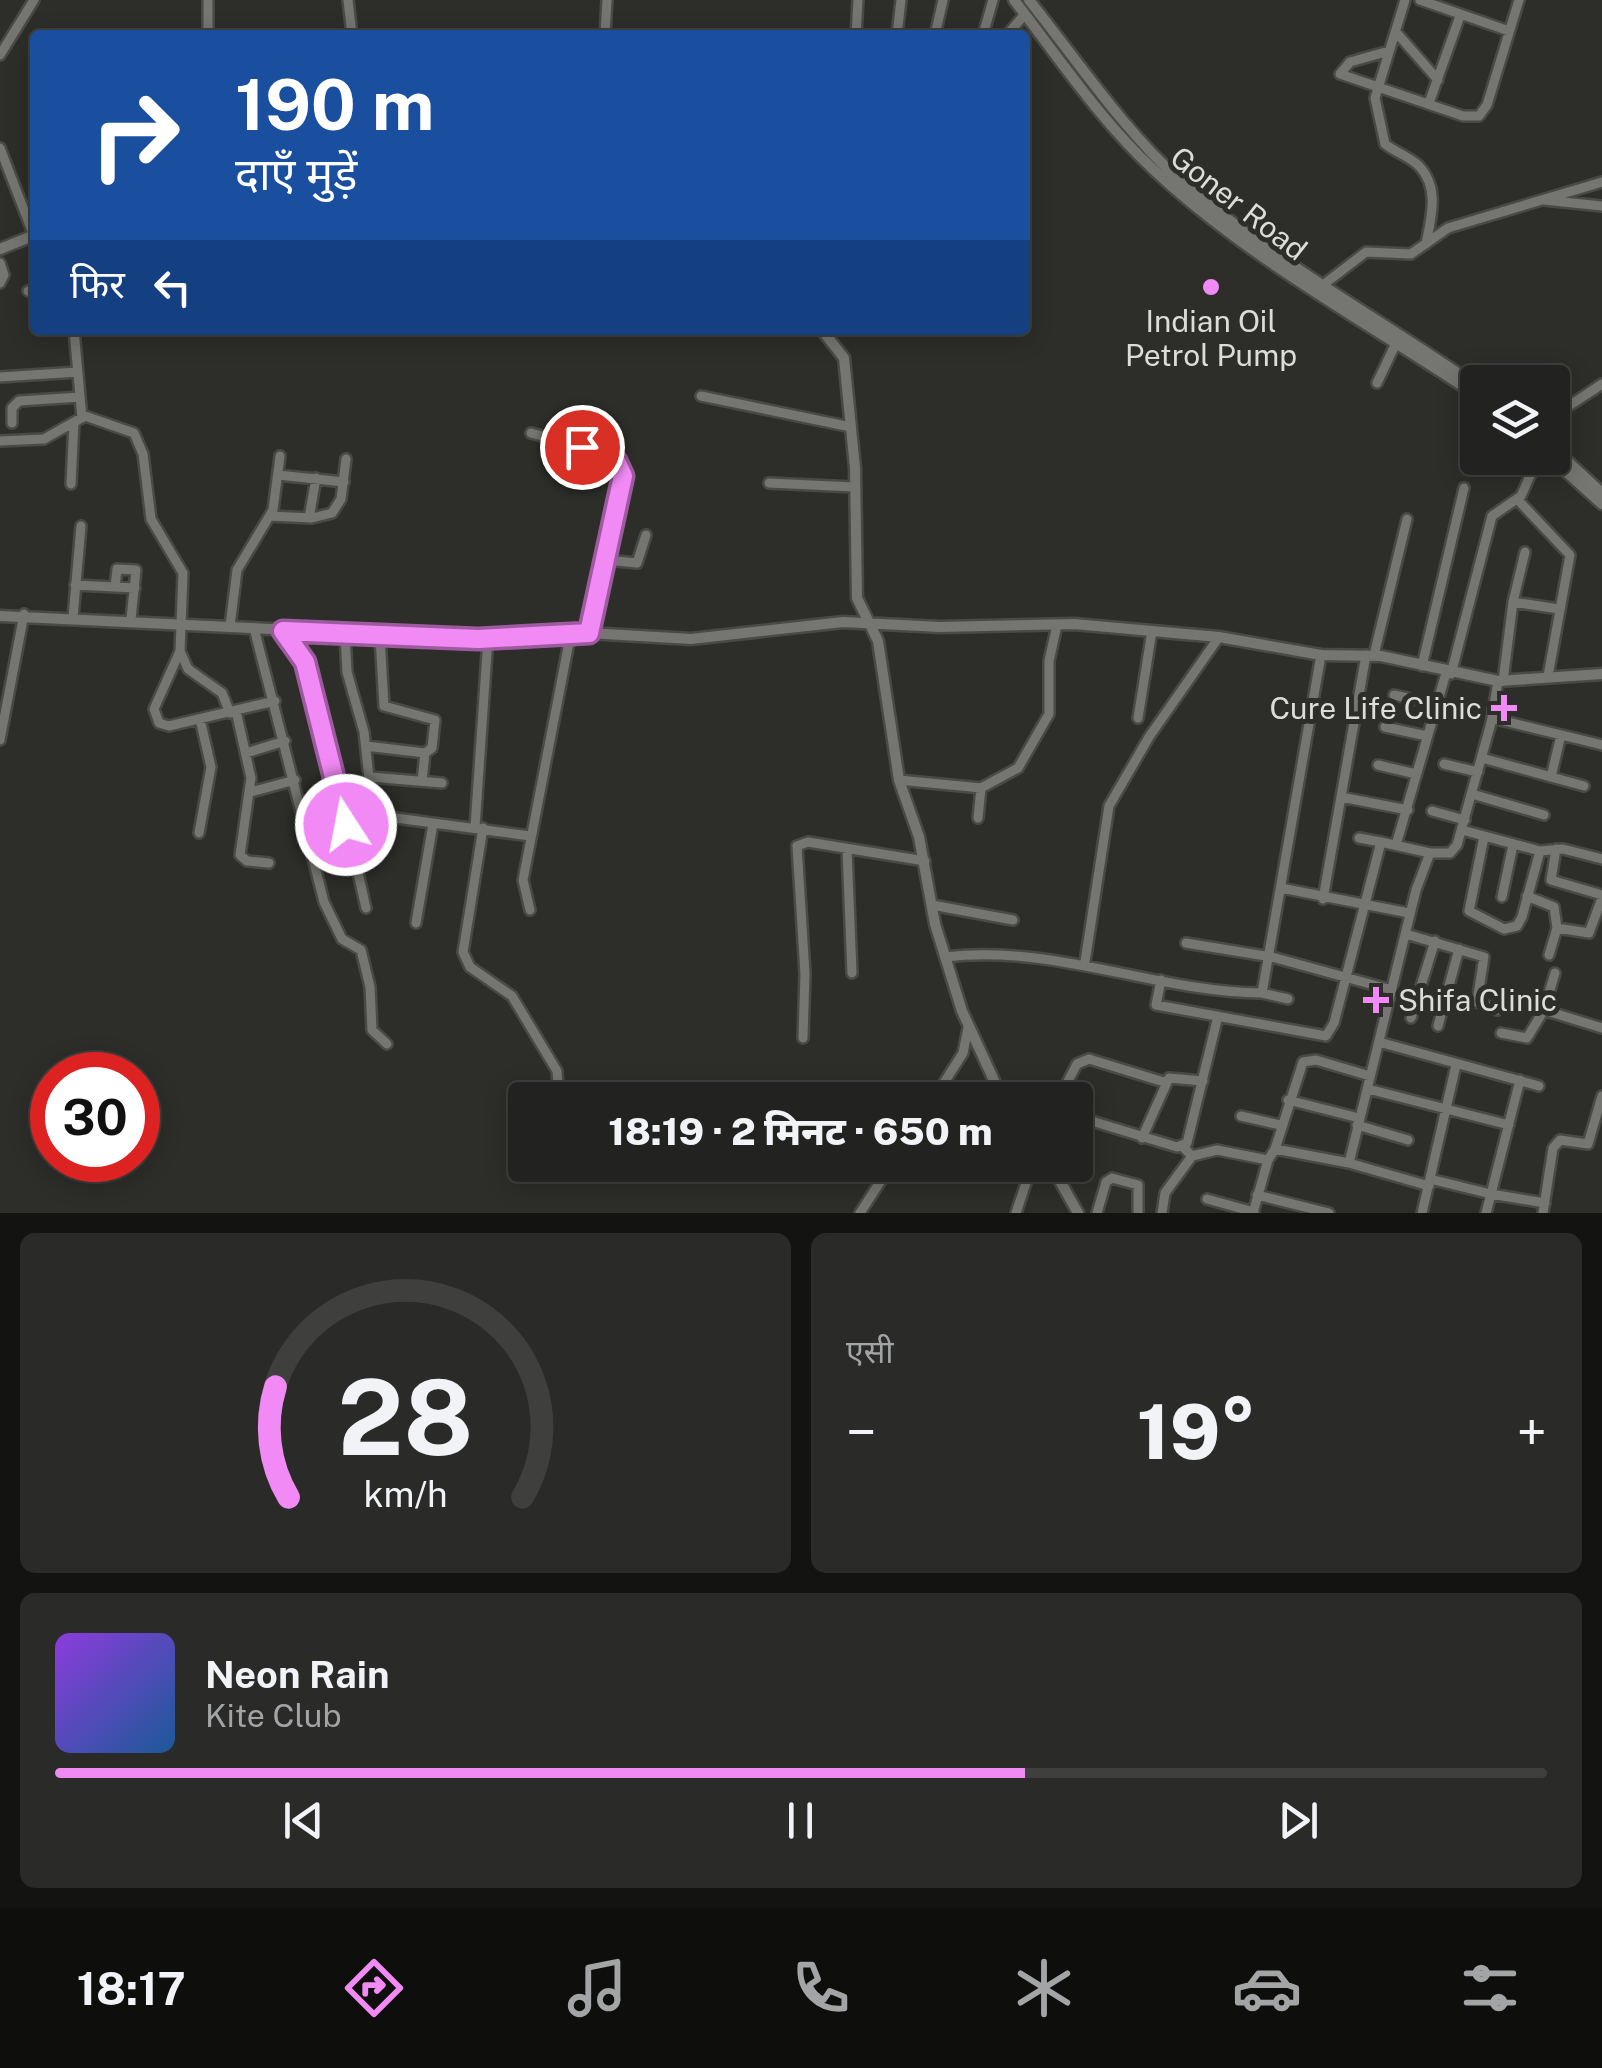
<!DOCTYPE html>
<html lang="hi">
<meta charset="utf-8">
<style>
body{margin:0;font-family:"Public Sans","Noto Sans Devanagari",sans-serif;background:#2a2a29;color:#f1f3f6;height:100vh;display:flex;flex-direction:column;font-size:38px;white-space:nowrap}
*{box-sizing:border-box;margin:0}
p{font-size:32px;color:#a2a4a5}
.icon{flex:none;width:55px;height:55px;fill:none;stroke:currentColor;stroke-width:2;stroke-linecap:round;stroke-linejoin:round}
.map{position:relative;height:1213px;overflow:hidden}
.details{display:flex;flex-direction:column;gap:20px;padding:20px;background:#131312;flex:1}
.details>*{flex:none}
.hud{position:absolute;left:30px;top:30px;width:1000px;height:305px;border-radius:10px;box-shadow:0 5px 25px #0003,0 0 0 2px #3f3f3e;background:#1a4fa0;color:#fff;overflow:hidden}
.buttons{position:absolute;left:1460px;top:365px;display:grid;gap:20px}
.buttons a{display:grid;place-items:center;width:110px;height:110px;border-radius:10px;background:#222220;box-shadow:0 5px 25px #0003,0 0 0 2px #3f3f3e;font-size:50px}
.speed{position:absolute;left:30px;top:1052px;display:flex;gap:20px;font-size:50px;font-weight:700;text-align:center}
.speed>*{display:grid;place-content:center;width:130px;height:130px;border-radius:50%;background:#222220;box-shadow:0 5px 25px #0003,0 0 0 2px #3f3f3e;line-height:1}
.speed .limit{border:15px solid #d22;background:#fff;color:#111}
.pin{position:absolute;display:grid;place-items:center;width:85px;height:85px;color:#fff;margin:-42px;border:5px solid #fff;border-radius:50%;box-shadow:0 2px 10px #0007}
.me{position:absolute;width:110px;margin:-55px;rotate:349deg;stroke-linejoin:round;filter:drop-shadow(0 0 8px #0008)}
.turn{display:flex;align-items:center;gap:35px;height:210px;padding:0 40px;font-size:45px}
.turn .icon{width:130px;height:130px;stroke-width:2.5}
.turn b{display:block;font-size:70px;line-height:85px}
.then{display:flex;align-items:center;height:95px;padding:0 40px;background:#0003;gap:20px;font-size:38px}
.big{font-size:75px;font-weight:800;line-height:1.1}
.details .tile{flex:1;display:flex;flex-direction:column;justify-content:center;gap:15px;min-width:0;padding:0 35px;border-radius:15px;background:#2a2a29}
.details .dial{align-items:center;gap:0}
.dial svg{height:260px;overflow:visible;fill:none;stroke:#3f3f3e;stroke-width:7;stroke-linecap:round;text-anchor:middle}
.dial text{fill:#f1f3f6;stroke:none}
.song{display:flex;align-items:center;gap:30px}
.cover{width:120px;height:120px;border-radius:15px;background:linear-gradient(135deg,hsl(270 70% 55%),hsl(210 70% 35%))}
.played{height:10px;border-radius:5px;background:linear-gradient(90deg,#f18af4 65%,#3f3f3e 65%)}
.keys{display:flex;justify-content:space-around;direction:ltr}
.heat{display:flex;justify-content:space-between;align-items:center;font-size:55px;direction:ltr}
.details .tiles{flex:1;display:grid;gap:20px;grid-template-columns:1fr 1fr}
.tile:last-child{grid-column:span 2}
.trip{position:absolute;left:508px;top:1082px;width:585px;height:100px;border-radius:10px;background:#222220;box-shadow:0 5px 25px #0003,0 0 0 2px #3f3f3e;font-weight:800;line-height:100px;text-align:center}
.tab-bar{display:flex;height:160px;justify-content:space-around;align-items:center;background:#0e0e0d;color:#a2a4a5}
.tab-bar .icon{width:70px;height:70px}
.tab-bar .selected{color:#f18af4}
.tab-bar b{font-size:45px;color:#f1f3f6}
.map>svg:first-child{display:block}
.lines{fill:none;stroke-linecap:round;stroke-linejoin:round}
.minor-casing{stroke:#494946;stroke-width:14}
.tertiary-casing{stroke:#494946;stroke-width:15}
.minor{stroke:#757571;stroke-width:9}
.tertiary{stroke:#757571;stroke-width:10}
.route-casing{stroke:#9d5a9f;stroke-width:25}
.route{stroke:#f18af4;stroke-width:18}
.poi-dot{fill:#f18af4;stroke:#2d2d2a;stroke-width:4}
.labels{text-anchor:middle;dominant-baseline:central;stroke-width:10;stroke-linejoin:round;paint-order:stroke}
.street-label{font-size:30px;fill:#dcdcda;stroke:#2d2d2a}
.poi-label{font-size:30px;fill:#dcdcda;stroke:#2d2d2a}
</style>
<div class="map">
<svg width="1602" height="1213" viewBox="0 0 1602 1213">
<rect width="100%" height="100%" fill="#2d2d2a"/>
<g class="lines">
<defs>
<path id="minor" d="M348,0L352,35
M1405,0L1375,98L1385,144C1395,152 1410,157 1419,166C1440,188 1431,218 1426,244
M1420,0L1509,31
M1396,32L1438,80
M208,35V0
M605,35L607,0
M856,35L858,0
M897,35L901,0
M935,35L943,0
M983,35L993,0
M1007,35L1025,14
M1389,51L1350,62L1340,74L1463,116H1479L1487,105L1519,0
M0,55L34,0
M1429,103L1460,16
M0,148L34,236
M1544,200L1602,206
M0,263L4,275L0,283
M1323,285L1366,252L1411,254L1448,228L1602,182
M28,291L35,289
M74,330L82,418
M0,377L78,372
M1377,383L1397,341
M701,396L851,427
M1552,417L1602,384
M12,423V408L19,401L80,397
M531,433L582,447L622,468L589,633
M0,441L44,439L85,416L134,433L143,454L151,519L183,573L180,651L188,669L222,693L230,713
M278,475L344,482
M769,483L854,487
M71,484L74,422
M1517,499L1570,555L1548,676
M270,516L312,518L332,513L341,499L346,459
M309,518L316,478
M606,560L637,563L646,535
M75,585L135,588
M115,587L117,569L136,570L131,619
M1513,602L1559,609
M73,617L81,526
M230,626L237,570L273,510L280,456
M254,628L324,902L342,939L361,950L370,987L372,1030L387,1044
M283,631L305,662L321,710L366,908
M345,635L347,672L364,732L373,815L530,836
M180,651L154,709L159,723L169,726L275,701
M1374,655L1407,519
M1422,666L1464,488
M1451,674L1492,516L1521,496L1538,458
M1503,681L1513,602L1525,552
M1394,695L1436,704
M236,711L251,778L240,855L247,861L269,863
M1138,718L1152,631
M1492,718L1602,745
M1385,727L1427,736
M0,740L24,614
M366,746L425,753L432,748L435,720L384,706L380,637
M246,753L285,741
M1482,758L1584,786
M1444,764L1478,772
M1378,765L1416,774
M370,777L442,783
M1551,777L1561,735
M899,780L981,788L1018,768L1049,714V661L1057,625
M422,781L425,753
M251,792L295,780
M1472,794L1544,815
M1341,797L1408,810
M1432,811L1465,820
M978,818L981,788
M475,827L488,638
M483,828L463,952L470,967L512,996L557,1071L559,1100
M1462,830L1540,851L1563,849L1602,859
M199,833L211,767L200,719
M1484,837L1469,911L1504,929L1517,926L1522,917L1540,851
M1359,838L1381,842
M309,840L347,830
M1396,845L1446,673
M1556,849L1551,880L1602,895
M847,850L852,973
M1281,888L1409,913
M1527,896L1554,907L1557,928L1589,933L1602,898
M1502,897L1513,845
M1323,899L1366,655
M932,905L1013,920
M530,910L523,880L571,632
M416,923L433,824
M1406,934L1484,957L1477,1002L1497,1010
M1186,943L1272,957L1392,990
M1549,955L1557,928
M945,957C1057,944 1154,992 1262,993L1321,655
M1085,962L1109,806L1149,737L1219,637
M1161,980L1156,1005L1326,1036L1334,1023L1381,842L1430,853
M1262,993L1288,999
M1544,1010L1555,973
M1411,1018L1435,941
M1438,1026L1459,949
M1501,1033L1527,1038L1544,1010L1602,1028
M803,1038L805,974L797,846L808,842L925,861
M1379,1042L1539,1086
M1368,1089L1509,1125
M933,1100L963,1053L968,1028
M1058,1100L1077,1064L1089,1059L1164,1082
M1288,1100L1359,1118
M1075,1116L1177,1147L1187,1143L1218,1016
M1241,1116L1280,1125
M1357,1125L1408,1140
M1142,1138L1169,1078L1203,1081
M1182,1146L1192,1156L1217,1150L1268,1160
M1275,1149L1303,1062L1316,1060L1370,1076
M1349,1163L1429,1186
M1430,1179L1491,1194L1520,1080
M1257,1195L1329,1213
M1207,1199L1254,1212
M860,1213L891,1165
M1016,1213L1032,1165
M1097,1213L1106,1182L1112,1178L1138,1185V1213
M1162,1213L1165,1193L1192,1156
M1253,1213L1268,1160L1275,1149L1349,1163L1416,890L1430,853H1450L1457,845L1491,723L1498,681
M1422,1213L1456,1065
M1486,1213L1491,1194L1545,1203
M1543,1213L1553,1148L1560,1140L1588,1144L1602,1096"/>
<path id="tertiary" d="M1014,0C1059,58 1100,120 1154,170C1250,260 1369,323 1478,396
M1029,0C1078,61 1123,130 1182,182C1272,260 1380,319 1478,387
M0,249L35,235
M822,330L844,358L855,468L857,598L878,641L899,780L919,837L935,924L962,1011L1003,1100
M1552,447L1602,493
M1551,458L1602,504
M0,616L478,639L571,632L691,639L843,622L940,627L1074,624L1219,637L1321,655L1381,656L1498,681L1602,674
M1051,1165L1078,1213"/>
</defs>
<use href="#minor" class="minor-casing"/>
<use href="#tertiary" class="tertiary-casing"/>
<use href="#minor" class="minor"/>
<use href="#tertiary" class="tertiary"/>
</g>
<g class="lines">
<defs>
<path id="route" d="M346,825L305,662L283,631L478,639L589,633L623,476L616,461L582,447"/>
</defs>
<use href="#route" class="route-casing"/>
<use href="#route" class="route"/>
</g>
<g class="poi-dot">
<circle cx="1211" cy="287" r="10"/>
<path d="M1499 693h10v10h10v10h-10v10h-10v-10h-10v-10h10z"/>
<path d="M1371 985h10v10h10v10h-10v10h-10v-10h-10v-10h10z"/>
</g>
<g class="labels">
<g class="street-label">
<text transform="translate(1239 203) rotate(38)">Goner Road</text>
</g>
<g class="poi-label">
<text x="1211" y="321">Indian Oil<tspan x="1211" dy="34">Petrol Pump</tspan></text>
<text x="1482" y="708" text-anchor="end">Cure Life Clinic</text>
<text x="1398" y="1000" text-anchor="start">Shifa Clinic</text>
</g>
</g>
</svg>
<div class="buttons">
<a><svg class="icon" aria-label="layers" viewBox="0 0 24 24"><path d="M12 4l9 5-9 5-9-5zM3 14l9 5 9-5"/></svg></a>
</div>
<div class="speed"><div class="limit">30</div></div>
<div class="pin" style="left:582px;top:447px;background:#d93025"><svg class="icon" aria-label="arrive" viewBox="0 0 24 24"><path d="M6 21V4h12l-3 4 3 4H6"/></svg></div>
<svg class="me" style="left:346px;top:825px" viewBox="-20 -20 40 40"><circle r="17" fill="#f18af4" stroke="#fff" stroke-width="3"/><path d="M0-11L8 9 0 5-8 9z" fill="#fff"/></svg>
<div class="trip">18:19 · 2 मिनट · 650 m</div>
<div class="hud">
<div class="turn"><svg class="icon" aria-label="right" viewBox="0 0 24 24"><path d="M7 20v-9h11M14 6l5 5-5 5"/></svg><div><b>190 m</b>दाएँ मुड़ें</div></div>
<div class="then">फिर<svg class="icon" aria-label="left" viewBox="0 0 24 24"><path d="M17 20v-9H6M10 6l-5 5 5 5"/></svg></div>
</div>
</div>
<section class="details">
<div class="tiles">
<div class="tile dial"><svg viewBox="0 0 100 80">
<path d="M14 69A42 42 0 1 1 86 69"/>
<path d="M14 69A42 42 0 0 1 10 35" stroke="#f18af4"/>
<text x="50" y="56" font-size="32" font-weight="700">28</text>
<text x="50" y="72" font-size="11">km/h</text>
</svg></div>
<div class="tile"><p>एसी</p>
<div class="heat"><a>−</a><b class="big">19°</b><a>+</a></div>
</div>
<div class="tile">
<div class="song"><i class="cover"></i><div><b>Neon Rain</b><p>Kite Club</p></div></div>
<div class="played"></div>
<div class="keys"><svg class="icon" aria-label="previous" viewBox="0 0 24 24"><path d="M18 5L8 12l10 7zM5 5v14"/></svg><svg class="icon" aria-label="pause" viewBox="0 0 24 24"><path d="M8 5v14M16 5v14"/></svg><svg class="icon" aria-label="next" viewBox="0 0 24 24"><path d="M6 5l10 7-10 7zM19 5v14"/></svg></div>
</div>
</div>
</section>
<nav class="tab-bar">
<b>18:17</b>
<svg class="icon selected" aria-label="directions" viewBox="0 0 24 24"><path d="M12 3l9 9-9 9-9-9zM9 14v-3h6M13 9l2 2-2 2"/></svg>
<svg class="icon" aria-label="music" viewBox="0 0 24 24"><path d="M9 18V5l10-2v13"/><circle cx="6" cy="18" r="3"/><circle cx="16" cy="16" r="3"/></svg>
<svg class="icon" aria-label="phone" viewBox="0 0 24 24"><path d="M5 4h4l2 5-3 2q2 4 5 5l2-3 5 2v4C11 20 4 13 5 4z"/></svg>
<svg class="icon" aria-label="climate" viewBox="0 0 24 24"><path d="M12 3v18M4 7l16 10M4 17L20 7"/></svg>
<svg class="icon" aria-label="car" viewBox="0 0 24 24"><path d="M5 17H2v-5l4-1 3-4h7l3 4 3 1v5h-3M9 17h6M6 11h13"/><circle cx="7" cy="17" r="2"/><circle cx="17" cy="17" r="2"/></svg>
<svg class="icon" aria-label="filters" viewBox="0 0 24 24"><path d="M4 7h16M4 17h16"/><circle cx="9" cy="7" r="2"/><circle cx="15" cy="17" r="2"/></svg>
</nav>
